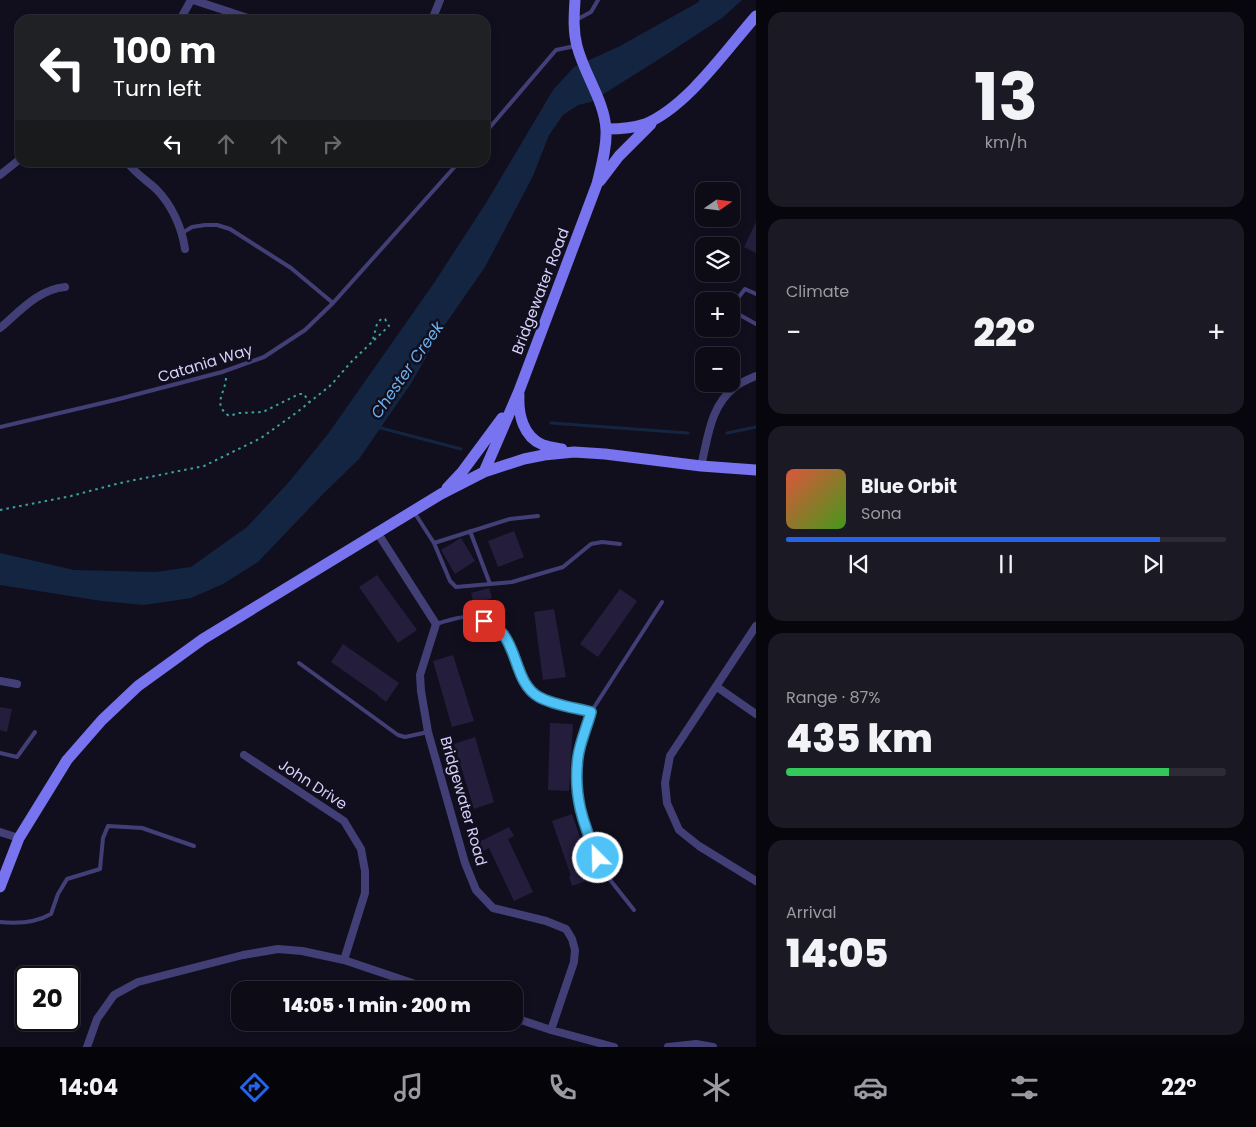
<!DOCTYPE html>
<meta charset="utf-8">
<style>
body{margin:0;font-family:Poppins,sans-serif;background:#1b1923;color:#f1f3f6;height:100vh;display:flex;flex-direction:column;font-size:19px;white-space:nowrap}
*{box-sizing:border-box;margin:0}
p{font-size:16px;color:#9a9ba1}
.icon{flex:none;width:28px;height:28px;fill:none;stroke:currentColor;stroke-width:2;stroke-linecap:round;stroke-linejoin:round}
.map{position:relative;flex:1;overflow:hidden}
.panel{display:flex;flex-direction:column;gap:12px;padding:12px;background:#07060c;width:500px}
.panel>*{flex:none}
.hud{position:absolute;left:15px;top:15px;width:475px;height:152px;border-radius:15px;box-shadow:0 2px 8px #0003,0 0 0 1px #2d2b35;background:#202124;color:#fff;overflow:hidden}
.needle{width:32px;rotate:76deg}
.tools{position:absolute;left:695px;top:182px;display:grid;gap:10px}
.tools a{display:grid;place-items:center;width:45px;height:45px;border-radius:10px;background:#0d0b16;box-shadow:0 2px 8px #0003,0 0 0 1px #2d2b35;font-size:25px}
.speed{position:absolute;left:15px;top:966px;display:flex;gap:10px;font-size:25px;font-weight:700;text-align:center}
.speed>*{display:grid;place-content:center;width:65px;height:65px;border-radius:50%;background:#0d0b16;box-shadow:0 2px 8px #0003,0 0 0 1px #2d2b35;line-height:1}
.speed .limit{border:2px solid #111;border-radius:8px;background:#fff;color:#111}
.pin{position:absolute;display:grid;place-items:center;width:42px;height:42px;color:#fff;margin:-21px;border-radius:10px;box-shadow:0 2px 8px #0006}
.me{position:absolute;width:55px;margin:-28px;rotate:337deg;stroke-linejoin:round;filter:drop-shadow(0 0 4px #0008)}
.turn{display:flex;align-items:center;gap:18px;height:105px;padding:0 15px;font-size:22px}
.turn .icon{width:65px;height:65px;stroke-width:2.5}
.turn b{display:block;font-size:35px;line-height:42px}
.lanes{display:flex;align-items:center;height:48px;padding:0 15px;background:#0003;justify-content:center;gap:25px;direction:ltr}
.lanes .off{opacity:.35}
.big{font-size:38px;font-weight:800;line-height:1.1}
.panel .widget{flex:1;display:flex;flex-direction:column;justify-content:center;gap:8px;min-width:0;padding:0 18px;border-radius:15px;background:#1b1923}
.panel .dial{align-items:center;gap:0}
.dial b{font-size:65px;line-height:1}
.song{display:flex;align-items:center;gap:15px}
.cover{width:60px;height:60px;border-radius:8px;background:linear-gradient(135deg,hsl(10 70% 55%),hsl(100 70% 35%))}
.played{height:5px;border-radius:2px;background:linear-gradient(90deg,#2563eb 85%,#2d2b35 85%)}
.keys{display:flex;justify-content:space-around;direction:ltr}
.heat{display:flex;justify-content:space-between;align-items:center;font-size:28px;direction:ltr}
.charge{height:8px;border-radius:4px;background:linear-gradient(90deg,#34c759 87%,#2d2b35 0)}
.trip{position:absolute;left:231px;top:981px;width:292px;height:50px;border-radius:15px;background:#0d0b16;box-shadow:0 2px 8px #0003,0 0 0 1px #2d2b35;font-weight:800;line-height:50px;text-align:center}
.dock{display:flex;height:80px;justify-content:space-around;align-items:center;background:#050409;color:#9a9ba1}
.dock .icon{width:35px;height:35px}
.dock .active{color:#2563eb}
.dock b{font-size:22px;color:#f1f3f6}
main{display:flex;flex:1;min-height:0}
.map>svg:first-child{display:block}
.water{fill:#142542}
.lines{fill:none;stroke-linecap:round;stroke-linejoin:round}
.stream{stroke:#142542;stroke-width:3}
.building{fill:#241d3c}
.path{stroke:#3ba39e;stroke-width:2;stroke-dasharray:2.5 4;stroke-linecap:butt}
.lane{stroke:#423f77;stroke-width:4}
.street{stroke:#423f77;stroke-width:8}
.secondary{stroke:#7873ee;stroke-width:11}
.route-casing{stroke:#337fa1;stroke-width:12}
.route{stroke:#4fc3f7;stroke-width:9}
.labels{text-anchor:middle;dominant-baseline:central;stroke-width:5;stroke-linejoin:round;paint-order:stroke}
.street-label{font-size:15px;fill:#d6d1fa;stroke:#110f1e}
.water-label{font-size:16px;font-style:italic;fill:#6bafed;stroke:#110f1e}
</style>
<main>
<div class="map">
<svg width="756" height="1047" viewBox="0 0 756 1047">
<rect width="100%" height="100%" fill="#110f1e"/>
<path class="water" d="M700,0H742L722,18L667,54L591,102L578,105L563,115L549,135L533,176L485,267L442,329L412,382L359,459L322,495L258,562L223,584L191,598L144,605L102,601L0,585V553L74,570L156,572L191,567L247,527L289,482L328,434L434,283L486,203L553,90L574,67L620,46L697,3Z"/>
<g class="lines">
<path class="stream" d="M551,423L688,433
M377,427L461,449
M727,433L756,427"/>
</g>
<path class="building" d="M756,222V253L744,247Z
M514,531L524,557L498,567L488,541Z
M461,538L475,561L455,574L441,550Z
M377,575L417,630L398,643L359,587Z
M489,588L492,598L474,604L471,593Z
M620,589L637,601L598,657L580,644Z
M554,609L566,677L543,680L534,612Z
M343,644L399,683L386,702L378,696V695L331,662Z
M453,655L474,721L452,727L433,661Z
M0,707L12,709L7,732L0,730Z
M550,723L573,724L569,791L548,790Z
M475,737L494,802L474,809L454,744Z
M572,814L594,878L572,886L569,876H571L552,821Z
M509,827L514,836L508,839L533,892L514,901L489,848L483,851L479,842Z"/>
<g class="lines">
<path class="path" d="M226,378C225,394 212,404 229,416L239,413L263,412L299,394H304L309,402
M0,510L71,496L120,483L204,466L261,438L296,413L331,385L352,361L389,326L385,319H381L377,324L373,339"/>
<path class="lane" d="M576,20L591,12L598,0
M485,133L556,50L575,46
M182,233L192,227L205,225H217L230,229L291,268L333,303
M731,307L745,289L756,294
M731,310L756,324
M0,427L115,400L222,372L264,357L305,330L333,303L459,162
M414,512L434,543L510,519L538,516
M470,531L490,584
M434,543L450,581L456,587L512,582L563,567L591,544L602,542L620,544
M436,624C457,618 468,612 488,623C517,638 513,675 536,695C547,704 577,708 591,712L662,602
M299,663L398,735L405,737L428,732
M591,712L578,757L577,801L587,833L603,871L634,910
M0,753L17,757L35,732
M0,922C18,924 35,923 51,914L58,894L67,879L100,869L103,838L108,826L142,828L194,846"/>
<path class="street" d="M193,0L254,20
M180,20L191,0
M321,20H338
M432,20L440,0
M127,162C135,173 146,180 156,189C172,205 182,228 185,249
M0,175L20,159
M0,328C19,312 39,289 65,287
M701,466C708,438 710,406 735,387C741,382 749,379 756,376
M377,532L436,624L420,675L421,691L428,732L465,863L476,890L493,908L546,921L566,929L572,939L575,950L574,962L551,1030
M756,626L670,756L665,783L667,803L679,830L699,846L756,881
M0,681L17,684
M717,687L756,714
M244,755L344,821L361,849L365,871V893L344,960
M0,832L19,838
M515,1018L551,1030L614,1047
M87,1047L97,1019L114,995L138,982L243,955L278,949L302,951L344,960L433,990
M668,1047L696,1044L713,1047"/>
<path class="secondary" d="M607,129C620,129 633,128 645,124C687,107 726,50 756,16
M600,181L619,156L651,124
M519,395C518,414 523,437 543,445C549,447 556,448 562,449
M484,472L519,391L597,184C601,167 607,148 606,130C605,102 584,74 577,46C573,31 574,16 575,0
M447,488L462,472L502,418
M0,887L19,838L67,760L102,720L138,686L203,639L441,494L484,472L524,459L544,455L574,452L605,454L701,466L756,470"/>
</g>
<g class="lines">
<defs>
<path id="route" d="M484,621C491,625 498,628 503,634C518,653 517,685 539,697C553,705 576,708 591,712C587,727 580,742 578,757C573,796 583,824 598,858"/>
</defs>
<use href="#route" class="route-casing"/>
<use href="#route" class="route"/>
</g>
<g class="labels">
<g class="street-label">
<text transform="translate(540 291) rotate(-69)">Bridgewater Road</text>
<text transform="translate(205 363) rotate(-17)">Catania Way</text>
<text transform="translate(313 784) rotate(33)">John Drive</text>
<text transform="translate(464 801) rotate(74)">Bridgewater Road</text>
</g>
<g class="water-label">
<text transform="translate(407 370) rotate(-55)">Chester Creek</text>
</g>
</g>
</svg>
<div class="tools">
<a><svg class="needle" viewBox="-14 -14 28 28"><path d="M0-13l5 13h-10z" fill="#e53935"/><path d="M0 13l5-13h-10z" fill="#9a9ba1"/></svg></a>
<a><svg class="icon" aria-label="layers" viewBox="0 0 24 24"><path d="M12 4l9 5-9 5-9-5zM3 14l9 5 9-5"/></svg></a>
<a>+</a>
<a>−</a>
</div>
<div class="speed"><div class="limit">20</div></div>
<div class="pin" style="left:484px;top:621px;background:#d93025"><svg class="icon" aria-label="arrive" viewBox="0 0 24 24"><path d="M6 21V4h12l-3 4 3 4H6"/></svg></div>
<svg class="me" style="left:598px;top:858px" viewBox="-20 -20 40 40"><circle r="17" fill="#4fc3f7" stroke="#fff" stroke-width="3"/><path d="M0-11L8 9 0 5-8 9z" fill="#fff"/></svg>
<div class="trip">14:05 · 1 min · 200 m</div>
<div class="hud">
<div class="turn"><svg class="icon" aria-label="left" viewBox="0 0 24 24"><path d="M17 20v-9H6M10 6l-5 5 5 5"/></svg><div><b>100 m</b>Turn left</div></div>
<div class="lanes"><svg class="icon" aria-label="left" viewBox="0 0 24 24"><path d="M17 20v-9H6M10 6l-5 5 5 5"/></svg><svg class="icon off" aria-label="ahead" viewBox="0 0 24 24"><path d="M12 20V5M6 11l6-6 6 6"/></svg><svg class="icon off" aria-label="ahead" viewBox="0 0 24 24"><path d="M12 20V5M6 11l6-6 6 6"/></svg><svg class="icon off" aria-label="right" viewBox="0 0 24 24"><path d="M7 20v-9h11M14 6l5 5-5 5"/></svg></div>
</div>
</div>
<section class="panel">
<div class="widget dial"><b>13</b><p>km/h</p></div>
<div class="widget"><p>Climate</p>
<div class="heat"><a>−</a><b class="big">22°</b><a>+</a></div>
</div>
<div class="widget">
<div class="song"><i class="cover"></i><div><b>Blue Orbit</b><p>Sona</p></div></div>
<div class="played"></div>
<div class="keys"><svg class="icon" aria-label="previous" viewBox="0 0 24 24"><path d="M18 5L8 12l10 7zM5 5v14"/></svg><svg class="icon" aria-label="pause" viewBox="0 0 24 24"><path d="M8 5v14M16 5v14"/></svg><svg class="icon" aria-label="next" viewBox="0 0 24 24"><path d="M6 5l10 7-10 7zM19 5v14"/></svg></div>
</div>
<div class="widget"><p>Range · 87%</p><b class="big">435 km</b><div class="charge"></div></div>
<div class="widget"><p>Arrival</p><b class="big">14:05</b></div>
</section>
</main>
<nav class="dock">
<b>14:04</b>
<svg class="icon active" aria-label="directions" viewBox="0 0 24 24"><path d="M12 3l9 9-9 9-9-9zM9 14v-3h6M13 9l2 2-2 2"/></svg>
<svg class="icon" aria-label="music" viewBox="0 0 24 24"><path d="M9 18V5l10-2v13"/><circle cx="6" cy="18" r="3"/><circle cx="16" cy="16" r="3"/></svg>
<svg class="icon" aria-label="phone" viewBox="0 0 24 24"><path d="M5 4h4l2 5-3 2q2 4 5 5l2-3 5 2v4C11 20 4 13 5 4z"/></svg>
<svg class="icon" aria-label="climate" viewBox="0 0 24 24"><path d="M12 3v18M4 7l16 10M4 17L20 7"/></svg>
<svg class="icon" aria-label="car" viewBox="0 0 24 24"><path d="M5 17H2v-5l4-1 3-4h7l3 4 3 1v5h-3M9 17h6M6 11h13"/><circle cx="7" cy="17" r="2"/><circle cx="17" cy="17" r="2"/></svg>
<svg class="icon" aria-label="filters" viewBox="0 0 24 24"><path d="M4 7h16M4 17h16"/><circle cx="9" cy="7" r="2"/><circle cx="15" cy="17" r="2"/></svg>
<b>22°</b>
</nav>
